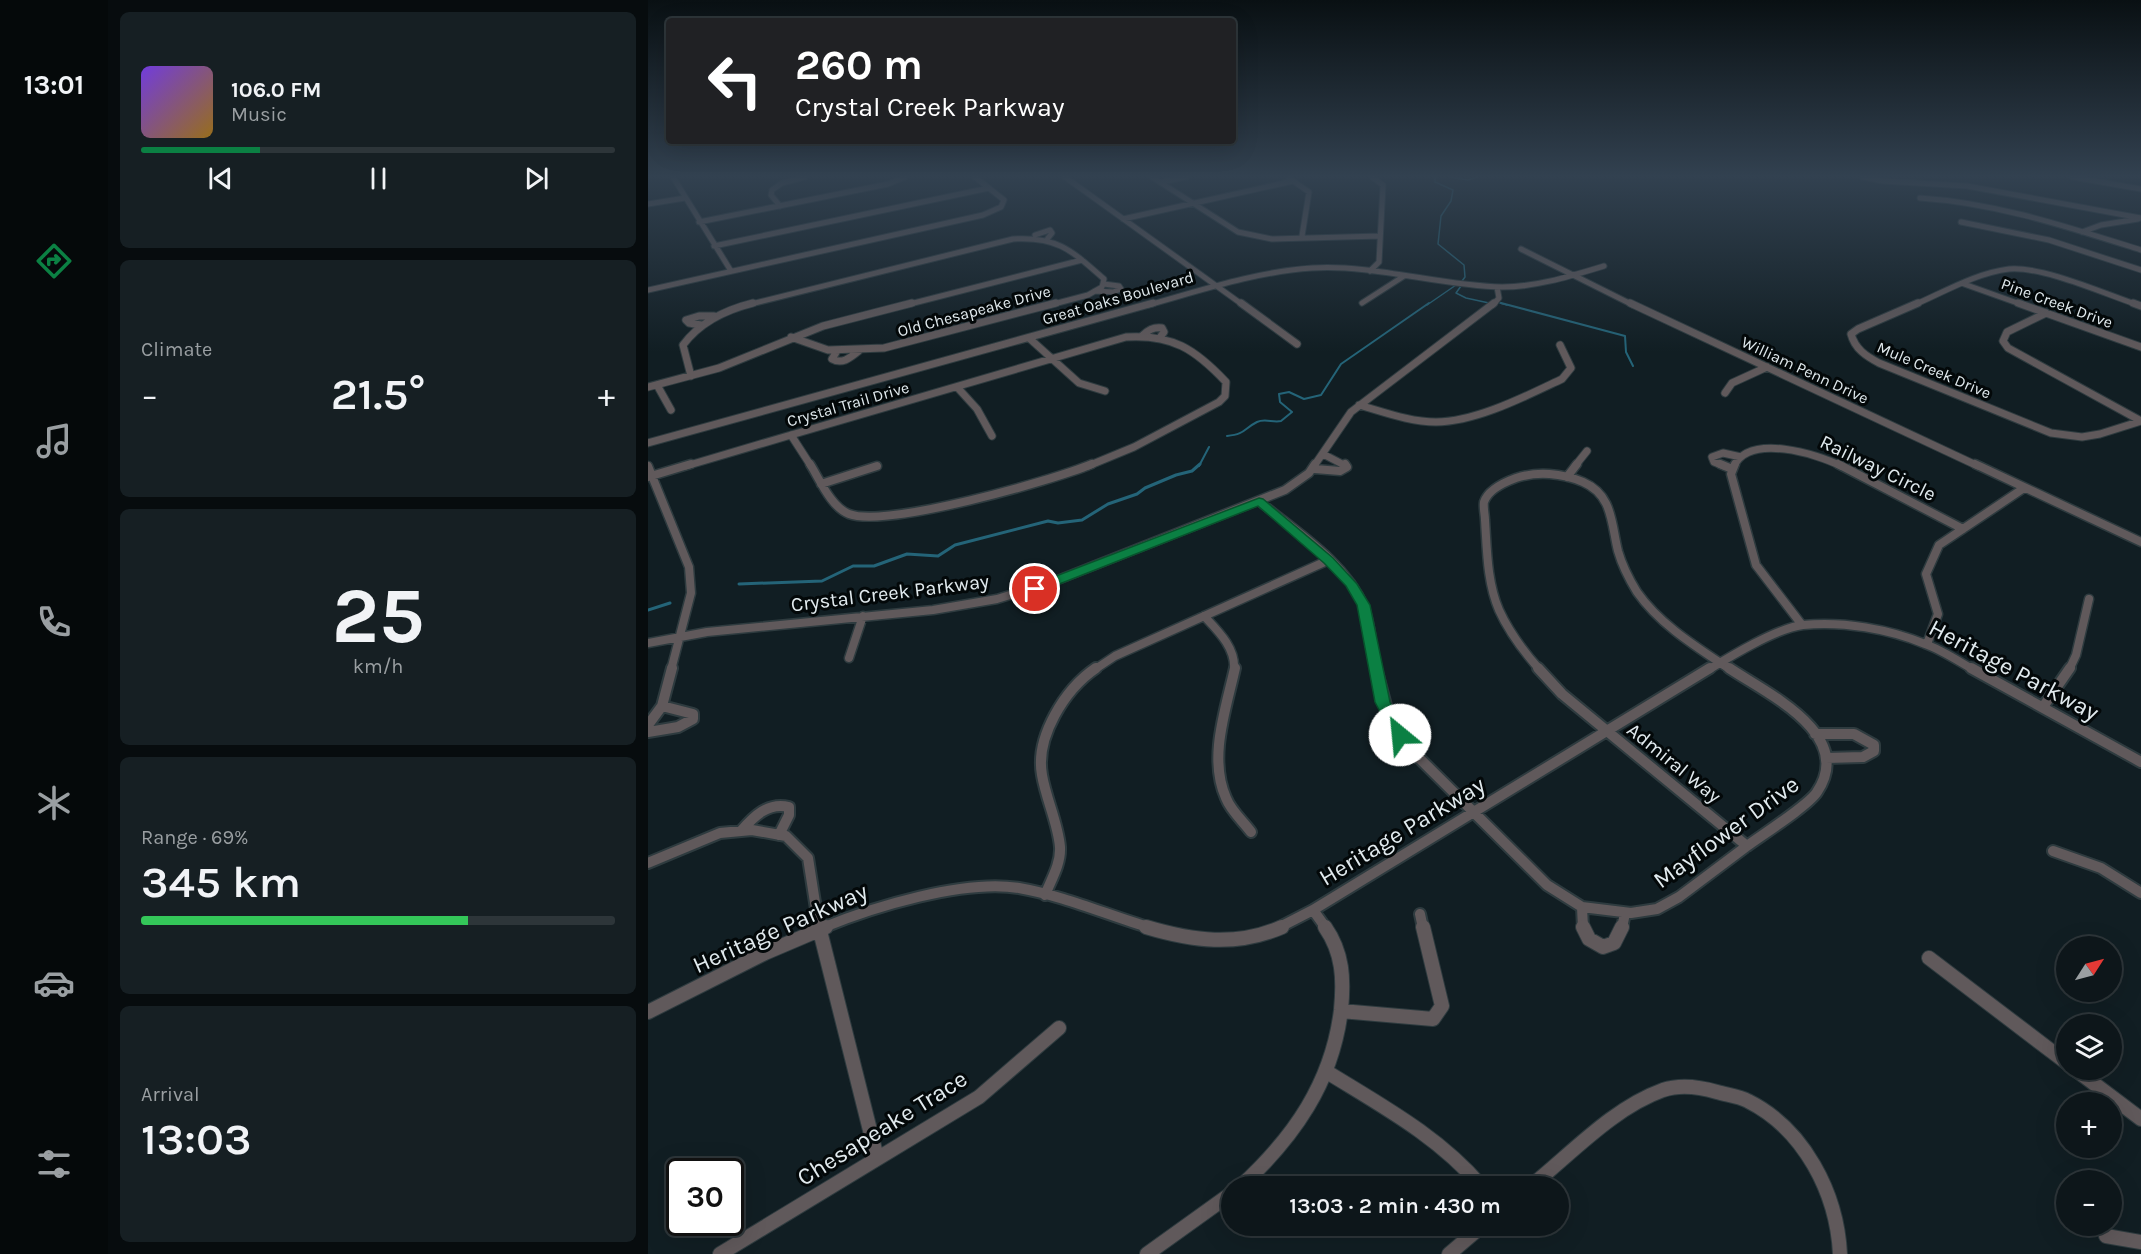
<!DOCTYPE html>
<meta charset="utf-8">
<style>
body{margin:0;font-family:Karla,sans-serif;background:#161f23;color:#f1f3f6;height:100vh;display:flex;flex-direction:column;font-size:22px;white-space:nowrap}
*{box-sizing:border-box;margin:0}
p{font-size:20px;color:#9a9fa2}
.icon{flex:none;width:33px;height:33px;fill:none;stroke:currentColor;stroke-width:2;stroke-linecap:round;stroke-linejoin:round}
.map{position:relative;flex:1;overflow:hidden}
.details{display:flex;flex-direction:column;gap:12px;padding:12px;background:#070c0e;width:540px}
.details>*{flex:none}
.top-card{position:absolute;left:18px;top:18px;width:570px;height:126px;border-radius:6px;box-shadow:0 6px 24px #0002,0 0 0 2px #2d3539;background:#202124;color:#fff;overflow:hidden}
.needle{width:39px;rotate:54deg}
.tools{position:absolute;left:1408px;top:936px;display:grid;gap:12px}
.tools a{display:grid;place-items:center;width:66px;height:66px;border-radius:50%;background:#0d161a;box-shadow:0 6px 24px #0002,0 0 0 2px #2d3539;font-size:30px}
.speed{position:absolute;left:18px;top:1158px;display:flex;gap:12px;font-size:30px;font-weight:700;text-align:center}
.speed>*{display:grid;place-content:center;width:78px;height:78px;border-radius:50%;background:#0d161a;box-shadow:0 6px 24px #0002,0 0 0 2px #2d3539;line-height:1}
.speed .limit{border:3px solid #111;border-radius:9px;background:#fff;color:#111}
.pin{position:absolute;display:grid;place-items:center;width:51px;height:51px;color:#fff;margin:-26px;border:3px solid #fff;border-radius:50%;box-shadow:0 2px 6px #0007}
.me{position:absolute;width:66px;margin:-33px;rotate:332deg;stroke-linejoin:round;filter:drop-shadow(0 0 4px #0008)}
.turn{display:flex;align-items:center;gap:21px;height:126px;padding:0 30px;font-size:27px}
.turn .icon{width:78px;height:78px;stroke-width:2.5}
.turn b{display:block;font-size:42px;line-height:51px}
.big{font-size:45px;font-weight:600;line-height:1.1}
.details .widget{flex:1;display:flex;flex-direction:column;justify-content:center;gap:9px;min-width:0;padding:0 21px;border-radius:9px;background:#161f23}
.details .dial{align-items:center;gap:0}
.dial b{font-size:78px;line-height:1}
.song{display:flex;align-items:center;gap:18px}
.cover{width:72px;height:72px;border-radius:9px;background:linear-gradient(135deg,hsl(260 70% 55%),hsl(40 70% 35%))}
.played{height:6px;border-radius:3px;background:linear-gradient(90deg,#0b8043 25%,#2d3539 25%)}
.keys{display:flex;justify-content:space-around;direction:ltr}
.heat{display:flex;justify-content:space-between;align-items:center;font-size:33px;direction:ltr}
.charge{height:9px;border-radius:4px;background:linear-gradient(90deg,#34c759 69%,#2d3539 0)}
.trip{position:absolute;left:573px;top:1176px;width:348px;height:60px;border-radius:30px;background:#0d161a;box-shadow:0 6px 24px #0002,0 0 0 2px #2d3539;font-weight:600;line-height:60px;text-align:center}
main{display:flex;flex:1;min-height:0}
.tabs{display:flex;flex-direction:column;width:108px;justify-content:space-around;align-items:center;background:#05090a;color:#9a9fa2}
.tabs .icon{width:42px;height:42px}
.tabs .on{color:#0b8043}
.tabs b{font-size:27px;color:#f1f3f6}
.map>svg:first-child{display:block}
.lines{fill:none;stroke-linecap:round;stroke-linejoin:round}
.stream-far2{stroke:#246478;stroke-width:1.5}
.stream-far1{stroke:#246478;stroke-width:2}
.stream{stroke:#246478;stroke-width:3}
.street-far4-casing{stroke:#2e3b3f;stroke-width:7}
.street-far3-casing{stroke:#2e3b3f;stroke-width:9}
.street-far2-casing{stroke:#2e3b3f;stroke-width:11}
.street-far1-casing{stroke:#2e3b3f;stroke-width:14}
.street-casing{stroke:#2e3b3f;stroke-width:16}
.street-far4{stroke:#60595b;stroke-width:5}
.street-far3{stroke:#60595b;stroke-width:7}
.street-far2{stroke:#60595b;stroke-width:8}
.street-far1{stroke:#60595b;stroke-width:10}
.street{stroke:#60595b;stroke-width:14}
.route{fill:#0b8043;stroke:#07532c;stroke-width:1.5}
.labels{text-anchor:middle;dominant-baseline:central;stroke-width:6;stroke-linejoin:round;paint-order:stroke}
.far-street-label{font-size:16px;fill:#e1eaee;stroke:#030809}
.street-label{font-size:20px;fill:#e1eaee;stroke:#030809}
.near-street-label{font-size:24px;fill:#e1eaee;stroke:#030809}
</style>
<main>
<nav class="tabs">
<b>13:01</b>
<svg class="icon on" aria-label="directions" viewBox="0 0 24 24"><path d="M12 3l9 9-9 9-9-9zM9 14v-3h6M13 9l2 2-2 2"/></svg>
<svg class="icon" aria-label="music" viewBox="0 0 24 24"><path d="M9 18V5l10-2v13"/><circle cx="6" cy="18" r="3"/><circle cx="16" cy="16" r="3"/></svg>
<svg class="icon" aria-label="phone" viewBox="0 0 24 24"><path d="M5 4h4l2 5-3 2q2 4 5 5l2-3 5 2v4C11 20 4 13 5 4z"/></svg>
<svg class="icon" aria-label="climate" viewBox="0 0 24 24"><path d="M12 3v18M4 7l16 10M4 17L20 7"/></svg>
<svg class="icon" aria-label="car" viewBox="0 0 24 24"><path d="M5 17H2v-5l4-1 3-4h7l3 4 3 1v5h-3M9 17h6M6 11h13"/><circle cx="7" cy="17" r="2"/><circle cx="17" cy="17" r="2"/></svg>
<svg class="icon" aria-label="filters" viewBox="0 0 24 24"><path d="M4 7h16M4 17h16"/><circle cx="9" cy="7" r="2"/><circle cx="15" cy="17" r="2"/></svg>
</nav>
<section class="details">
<div class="widget">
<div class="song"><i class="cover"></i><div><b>106.0 FM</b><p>Music</p></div></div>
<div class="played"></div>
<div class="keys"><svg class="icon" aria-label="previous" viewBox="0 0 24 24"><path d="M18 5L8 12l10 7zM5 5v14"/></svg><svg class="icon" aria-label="pause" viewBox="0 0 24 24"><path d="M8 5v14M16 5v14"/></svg><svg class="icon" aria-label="next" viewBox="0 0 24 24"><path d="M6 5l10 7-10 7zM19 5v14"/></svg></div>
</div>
<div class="widget"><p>Climate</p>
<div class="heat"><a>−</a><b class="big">21.5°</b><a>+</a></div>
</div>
<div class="widget dial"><b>25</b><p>km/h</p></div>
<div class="widget"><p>Range · 69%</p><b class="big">345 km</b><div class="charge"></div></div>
<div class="widget"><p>Arrival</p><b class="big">13:03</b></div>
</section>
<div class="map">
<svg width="1493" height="1254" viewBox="0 0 1493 1254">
<rect width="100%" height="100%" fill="#111e23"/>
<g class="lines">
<path class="stream-far2" d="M787,177V182L805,190L803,201L793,216L790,244L816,265L817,277L814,281
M802,177L820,180L830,177
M813,286L808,293L818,298L841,303
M852,303L859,305
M779,305L808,285"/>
<path class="stream-far1" d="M853,303L977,336L978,352L985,366
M579,436C598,434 595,429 609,422C617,418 625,423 633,421L644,412L632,402L631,394L641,392L656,399L673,395L693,364L781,303
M551,466L561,447"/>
<path class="stream" d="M91,584L174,581L205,566H226L259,554L290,556L307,545L400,521L410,523L434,520L460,504L489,494L497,488L528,475L544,471L552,464
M0,610L22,603"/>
<defs>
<path id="street-far4" d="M25,177L83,271
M417,177L595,305
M504,177L590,232L624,239L732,236
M1215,177L1235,181L1319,186L1493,218
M1425,177L1493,189
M641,178L661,192L654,236
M513,182L538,177
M1272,198C1349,203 1420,227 1493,250
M0,204L37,198
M132,206L123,195L124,190L134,183L157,177
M475,219L645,181
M51,222L240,184L257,177
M1313,222L1401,240L1493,270
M1434,232L1453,225L1490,219
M387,235L402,230L404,233L400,238
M66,246L341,188
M873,249L985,305
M722,271L731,262L735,185L724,177
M1316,284L1375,305
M0,290L335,215L353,207L356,200L327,177
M447,291L465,292L473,289L471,286L456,284
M714,303L756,276
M99,305L365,239C410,236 424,251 456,279L454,287L440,295L402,305
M258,305L434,260
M500,305C554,290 607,272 664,268C726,264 792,286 854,287C889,287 923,276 956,266
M845,305L851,298L849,287
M1266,305C1296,292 1328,273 1361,269C1395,266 1457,294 1490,305"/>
<path id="street-far3" d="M593,303L649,344
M982,303L1330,466
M1270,303L1210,329L1203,334C1207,349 1218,356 1231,363L1403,433L1434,437L1452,434L1493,421
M1370,303L1493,347
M1485,303L1493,306
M1398,313L1359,332L1355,341L1360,348L1493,421
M53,325L41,323L38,320L51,316H66
M494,336C500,330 505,327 514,328L516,332L513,336
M143,337L180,350L236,348L408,303
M381,338L431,383L457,391
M189,351L184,359C195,365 203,357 212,350
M43,376L35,345C52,322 77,310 105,303
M9,385L23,410
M0,387L71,368L175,326L264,303
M309,387L329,409L344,436
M1077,393L1084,383L1119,367
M711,405C736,412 762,422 788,422C828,422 878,396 914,379L923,368L912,345
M143,435L163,466
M143,435L478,337C524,334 547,349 578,382L577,396L571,402L486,447L440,466
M0,443L505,303
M675,454L698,466
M38,466L143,435
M666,466L703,412L846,303
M927,466L939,451
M1076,466L1066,462L1064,457L1075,453L1093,457
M1086,466C1102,433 1169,454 1193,466"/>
<path id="street-far2" d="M162,464C172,480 183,507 201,514C238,528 403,481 444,464
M1072,464L1084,469
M1087,464L1083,474L1108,565L1154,625
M1190,464L1315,529
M1327,464L1493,542
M0,466L41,567L43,593L23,670
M667,469L692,471L699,467L697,464
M0,477L43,464
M919,477L929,464
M173,484L229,466
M611,501C647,531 697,561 716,606C724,625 724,649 728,670
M556,616C570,631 588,648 586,670
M0,643L59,632L285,610L349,599L407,581L637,490L661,473L667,464
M1279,644L1290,614L1278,574L1291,545L1376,488
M201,658L215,616
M446,670L467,656L681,560
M892,670C876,652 861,632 851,610C839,582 839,550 837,520C837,515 835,507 836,502C840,490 857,482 868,478C889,471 914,473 935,482C965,495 963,523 970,551C974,565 981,579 989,592C1012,625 1050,648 1083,670
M1060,670C1083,656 1129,628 1155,625C1195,621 1241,629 1277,644C1294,650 1310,661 1326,670
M1421,670L1428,655L1441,599"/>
<path id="street-far1" d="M587,668C578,709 560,758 578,798C583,811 595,821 603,832
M728,668L739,709L759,746L899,885L934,907L983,913L1009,909L1031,897L1099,846
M890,668L914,694L1099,846
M1081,668C1118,693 1208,734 1169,792C1161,805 1114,835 1099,846
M1323,668L1493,762
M1395,707L1422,668
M0,725L14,706L24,668
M0,732L30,727L45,719V714L14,706
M1167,734H1206L1226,745V751L1215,757L1178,758
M93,831C106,816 120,802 141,807V815L131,835
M1405,851L1453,868L1493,893
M0,863L72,833L104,830L138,836L160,858L171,928
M397,895C403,880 413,864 412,847C410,823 398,799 394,775C387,737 417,689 448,668
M934,907L935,928
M665,910L678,928
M772,914L775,928
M174,928C225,907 316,879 371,888C417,896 459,915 503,928
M630,928L665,910L1062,668
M974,928L977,913"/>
<path id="street" d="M171,927L229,1158
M498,927C545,941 588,947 634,927
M935,927L941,939L955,947L966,943L974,927
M1281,958L1419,1063
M693,1011L785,1019L794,1006L775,927
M0,1012L117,953L178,927
M1428,1070L1493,1119
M679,1072C734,1106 790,1136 833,1186
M593,1186C646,1137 684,1083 693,1010C696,979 695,953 677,927
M883,1186C924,1153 965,1108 1015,1090C1033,1084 1052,1087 1069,1092C1079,1095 1091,1096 1100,1101C1156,1129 1189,1193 1192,1254
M1458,1236L1493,1242
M72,1254L331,1097L411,1028
M499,1254L584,1193
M801,1254L834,1226"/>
</defs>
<use href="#street-far4" class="street-far4-casing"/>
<use href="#street-far3" class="street-far3-casing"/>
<use href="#street-far2" class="street-far2-casing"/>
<use href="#street-far1" class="street-far1-casing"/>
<use href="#street" class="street-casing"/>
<use href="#street-far4" class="street-far4"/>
<use href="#street-far3" class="street-far3"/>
<use href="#street-far2" class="street-far2"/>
<use href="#street-far1" class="street-far1"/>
<use href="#street" class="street"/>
</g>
<linearGradient id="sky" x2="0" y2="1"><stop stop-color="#091013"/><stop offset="0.5" stop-color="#324150"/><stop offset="1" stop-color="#324150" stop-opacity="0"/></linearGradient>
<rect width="1493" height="352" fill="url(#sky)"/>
<path class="route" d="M611,498L615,499L685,558L709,584L722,605L742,702L759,735L757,739H746L727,702L709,605L698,586L676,563L610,506L391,592L387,593L380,589L382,586Z"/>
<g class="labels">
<g class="far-street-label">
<text transform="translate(470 298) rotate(-16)">Great Oaks Boulevard</text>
<text transform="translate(1409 303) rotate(20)">Pine Creek Drive</text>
<text transform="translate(326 311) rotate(-15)">Old Chesapeake Drive</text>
<text transform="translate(1157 370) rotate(25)">William Penn Drive</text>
<text transform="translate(1286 370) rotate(23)">Mule Creek Drive</text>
<text transform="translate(200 404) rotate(-16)">Crystal Trail Drive</text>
</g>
<g class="street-label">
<text transform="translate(1230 468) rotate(26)">Railway Circle</text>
<text transform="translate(242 593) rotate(-7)">Crystal Creek Parkway</text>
<text transform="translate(1026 763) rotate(39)">Admiral Way</text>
</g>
<g class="near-street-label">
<text transform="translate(1366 670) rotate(28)">Heritage Parkway</text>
<text transform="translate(754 831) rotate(-31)">Heritage Parkway</text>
<text transform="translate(1078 832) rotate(-36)">Mayflower Drive</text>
<text transform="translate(132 928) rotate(-24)">Heritage Parkway</text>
<text transform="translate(234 1128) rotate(-32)">Chesapeake Trace</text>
</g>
</g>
</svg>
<div class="tools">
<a><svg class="needle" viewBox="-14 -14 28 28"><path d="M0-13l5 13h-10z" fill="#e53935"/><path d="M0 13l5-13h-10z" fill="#9a9fa2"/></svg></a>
<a><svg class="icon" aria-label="layers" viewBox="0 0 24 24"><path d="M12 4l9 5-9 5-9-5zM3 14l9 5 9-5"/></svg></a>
<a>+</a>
<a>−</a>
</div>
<div class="speed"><div class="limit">30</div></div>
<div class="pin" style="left:387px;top:589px;background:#d93025"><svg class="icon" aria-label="arrive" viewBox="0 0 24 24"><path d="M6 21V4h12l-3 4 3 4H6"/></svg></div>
<svg class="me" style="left:752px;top:735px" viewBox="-20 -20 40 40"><circle r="19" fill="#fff"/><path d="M0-13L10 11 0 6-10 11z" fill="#0b8043"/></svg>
<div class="trip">13:03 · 2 min · 430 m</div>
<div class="top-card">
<div class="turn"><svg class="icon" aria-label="left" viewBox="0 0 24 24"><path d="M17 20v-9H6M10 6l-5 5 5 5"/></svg><div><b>260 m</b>Crystal Creek Parkway</div></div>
</div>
</div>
</main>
